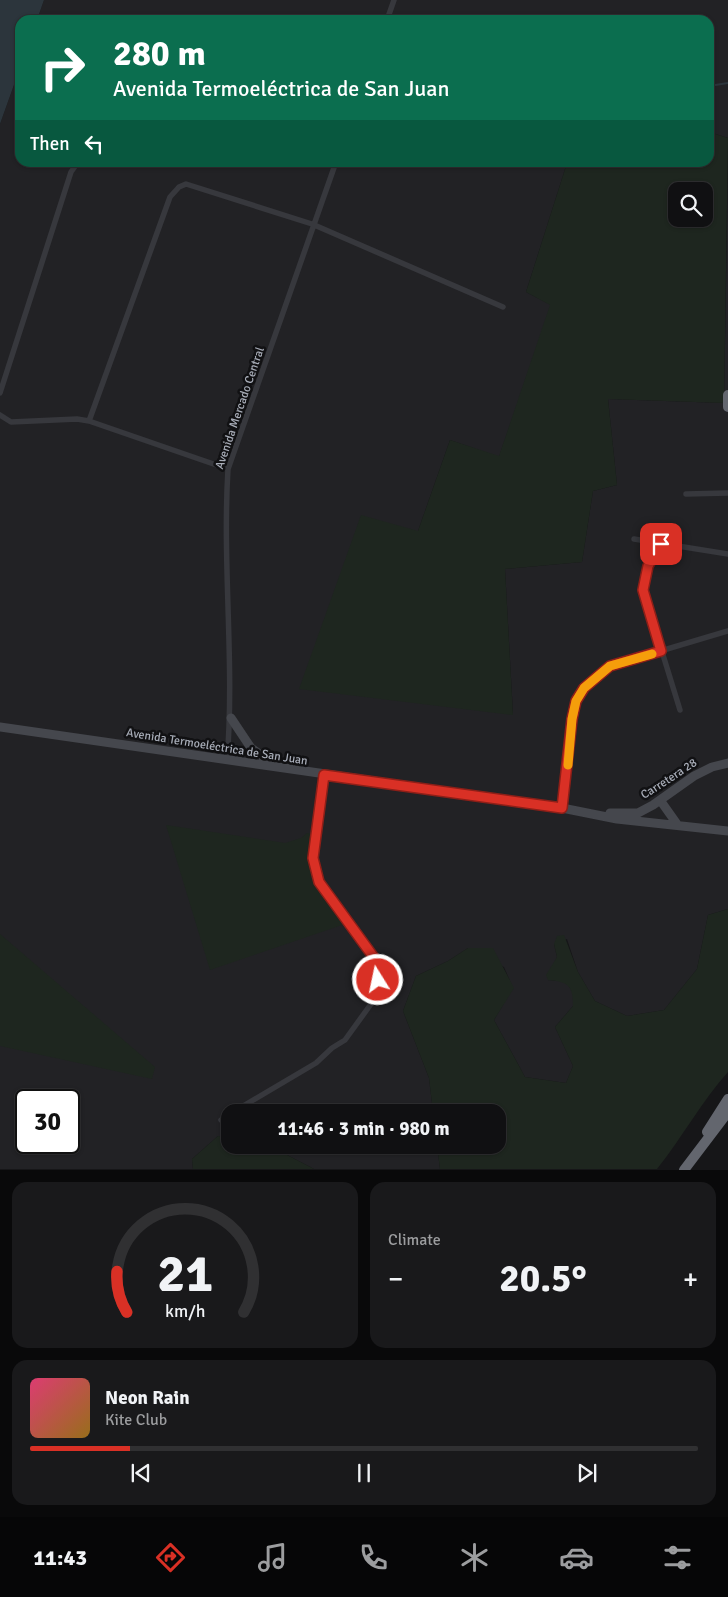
<!DOCTYPE html>
<meta charset="utf-8">
<style>
body{margin:0;font-family:Signika,sans-serif;background:#19191b;color:#f1f3f6;height:100vh;display:flex;flex-direction:column;font-size:19px;white-space:nowrap}
*{box-sizing:border-box;margin:0}
p{font-size:16px;color:#9c9d9f}
.icon{flex:none;width:28px;height:28px;fill:none;stroke:currentColor;stroke-width:2;stroke-linecap:round;stroke-linejoin:round}
.map{position:relative;height:1170px;overflow:hidden}
.side{display:flex;flex-direction:column;gap:12px;padding:12px;background:#09090a;flex:1}
.side>*{flex:none}
.top-card{position:absolute;left:15px;top:15px;width:699px;height:152px;border-radius:15px;box-shadow:0 1px 4px #0004,0 0 0 1px #303032;background:#0b6e4f;color:#fff;overflow:hidden}
.tools{position:absolute;left:668px;top:182px;display:grid;gap:10px}
.tools a{display:grid;place-items:center;width:45px;height:45px;border-radius:10px;background:#101012;box-shadow:0 1px 4px #0004,0 0 0 1px #303032;font-size:25px}
.speed{position:absolute;left:15px;top:1089px;display:flex;gap:10px;font-size:25px;font-weight:700;text-align:center}
.speed>*{display:grid;place-content:center;width:65px;height:65px;border-radius:50%;background:#101012;box-shadow:0 1px 4px #0004,0 0 0 1px #303032;line-height:1}
.speed .limit{border:2px solid #111;border-radius:8px;background:#fff;color:#111}
.pin{position:absolute;display:grid;place-items:center;width:42px;height:42px;color:#fff;margin:-21px;border-radius:10px;box-shadow:0 2px 8px #0006}
.me{position:absolute;width:55px;margin:-28px;rotate:350deg;stroke-linejoin:round;filter:drop-shadow(0 0 4px #0008)}
.turn{display:flex;align-items:center;gap:18px;height:105px;padding:0 15px;font-size:22px}
.turn .icon{width:65px;height:65px;stroke-width:2.5}
.turn b{display:block;font-size:35px;line-height:42px}
.then{display:flex;align-items:center;height:48px;padding:0 15px;background:#0003;gap:10px;font-size:19px}
.big{font-size:38px;font-weight:700;line-height:1.1}
.side .widget{flex:1;display:flex;flex-direction:column;justify-content:center;gap:8px;min-width:0;padding:0 18px;border-radius:15px;background:#19191b}
.side .dial{align-items:center;gap:0}
.dial svg{height:130px;overflow:visible;fill:none;stroke:#303032;stroke-width:7;stroke-linecap:round;text-anchor:middle}
.dial text{fill:#f1f3f6;stroke:none}
.song{display:flex;align-items:center;gap:15px}
.cover{width:60px;height:60px;border-radius:8px;background:linear-gradient(135deg,hsl(340 70% 55%),hsl(40 70% 35%))}
.played{height:5px;border-radius:2px;background:linear-gradient(90deg,#d93025 15%,#303032 15%)}
.keys{display:flex;justify-content:space-around;direction:ltr}
.heat{display:flex;justify-content:space-between;align-items:center;font-size:28px;direction:ltr}
.side .tiles{flex:1;display:grid;gap:12px;grid-template-columns:1fr 1fr}
.widget:last-child{grid-column:span 2}
.trip{position:absolute;left:221px;top:1104px;width:285px;height:50px;border-radius:15px;background:#101012;box-shadow:0 1px 4px #0004,0 0 0 1px #303032;font-weight:700;line-height:50px;text-align:center}
.menu{display:flex;height:80px;justify-content:space-around;align-items:center;background:#060607;color:#9c9d9f}
.menu .icon{width:35px;height:35px}
.menu .current{color:#d93025}
.menu b{font-size:22px;color:#f1f3f6}
.map>svg:first-child{display:block}
.built{fill:#222225;fill-rule:evenodd}
.green{fill:#1e261f;fill-rule:evenodd}
.water{fill:#2c353c}
.lines{fill:none;stroke-linecap:round;stroke-linejoin:round}
.stream{stroke:#2c353c;stroke-width:2}
.street{stroke:#37383d;stroke-width:5.5}
.secondary{stroke:#45474d;stroke-width:9}
.highway{stroke:#63666e;stroke-width:10}
.route-casing{stroke:#8d1f18;stroke-width:12}
.route{stroke:#d93025;stroke-width:9}
.slow{stroke:#f59e0b;stroke-width:9}
.labels{text-anchor:middle;dominant-baseline:central;stroke-width:5;stroke-linejoin:round;paint-order:stroke}
.street-label{font-size:12px;fill:#a8adb8;stroke:#111113}
</style>
<div class="map">
<svg width="728" height="1170" viewBox="0 0 728 1170">
<rect width="100%" height="100%" fill="#161618"/>
<path class="built" d="M44,0H728V138L709,132V20H37Z
M20,68V162L567,163L526,292L551,305L499,457L450,440L418,531L513,714L505,569L582,562L593,491L617,485L608,399L724,403L728,173V909L708,915L697,969L664,1010L627,1016L595,1001L578,972L567,939L554,944L557,957L548,980L562,981L568,985L573,992V1006L555,1027L573,1066L566,1083L525,1077L494,1020L513,988L504,967L468,948L448,961L416,976L403,1011L429,1078L433,1112H230V1137L218,1136L192,1159L193,1169H0V124ZM26,1100H69V1142H26Z
M268,1145H437L440,1169H314Z"/>
<path class="green" d="M709,132L728,138L724,403L608,399L617,485L593,491L582,562L505,569L513,715L299,689L361,515L418,531L450,440L499,456L550,305L526,292L567,163L709,162ZM676,191H704V219H676Z
M166,825L285,843L301,838L307,833L312,834C306,880 319,888 345,924L210,970Z
M728,909V1072C701,1102 682,1138 657,1169H440L437,1145H498V1112H433L429,1078L403,1011L416,976L448,961L468,948H493L514,988L494,1020L525,1077L566,1083L573,1066L555,1027L573,1006C573,985 568,982 548,980L546,975L557,957L554,944L557,936L564,935L578,972L595,1001L627,1016L664,1010L697,969L708,915Z
M0,934L155,1067L152,1079L0,1046Z
M218,1136L230,1137V1145H268L314,1169H193L192,1159Z"/>
<path class="water" d="M0,0H44L37,20H20V68L0,124Z"/>
<g class="lines">
<path class="stream" d="M709,86L728,83"/>
<path class="street" d="M387,20L394,0
M0,393L71,172L76,165
M0,415L11,422L77,419L89,421L228,469
M89,421L170,197L179,187L186,184L312,224L503,307
M686,494L728,493
M634,539L728,554
M661,544L648,566L643,590L680,710
M227,761C235,664 222,566 228,469L336,162
M562,808L572,719L576,701L584,688L610,666L728,631
M233,1112L316,1063L332,1048L345,1040L371,1004L380,969L375,959L319,882L313,858L324,775
M221,1120L230,1114"/>
<path class="secondary" d="M231,718L251,748L276,766
M0,727L562,808L617,819L728,831
M660,800L677,824
M610,813H638L653,805L694,776L712,767L728,763"/>
<path class="highway" d="M728,395V407
M707,1132L728,1099
M684,1170L728,1112"/>
</g>
<g class="lines">
<defs>
<path id="route" d="M378,980L380,969L375,959L319,882L313,858L324,775L562,808L572,719L576,701L584,688L610,666L661,651L643,590L648,566L661,544"/>
</defs>
<use href="#route" class="route-casing"/>
<use href="#route" class="route"/>
<path class="slow" d="M568,765L572,719L576,701L584,688L610,666L652,654"/>
</g>
<g class="labels">
<g class="street-label">
<text transform="translate(240 408) rotate(-71)">Avenida Mercado Central</text>
<text transform="translate(217 747) rotate(9)">Avenida Termoeléctrica de San Juan</text>
<text transform="translate(669 779) rotate(-33)">Carretera 28</text>
</g>
</g>
</svg>
<div class="tools">
<a><svg class="icon" aria-label="search" viewBox="0 0 24 24"><circle cx="10" cy="10" r="6"/><path d="M15 15l6 6"/></svg></a>
</div>
<div class="speed"><div class="limit">30</div></div>
<div class="pin" style="left:661px;top:544px;background:#d93025"><svg class="icon" aria-label="arrive" viewBox="0 0 24 24"><path d="M6 21V4h12l-3 4 3 4H6"/></svg></div>
<svg class="me" style="left:378px;top:980px" viewBox="-20 -20 40 40"><circle r="17" fill="#d93025" stroke="#fff" stroke-width="3"/><path d="M0-11L8 9 0 5-8 9z" fill="#fff"/></svg>
<div class="trip">11:46 · 3 min · 980 m</div>
<div class="top-card">
<div class="turn"><svg class="icon" aria-label="right" viewBox="0 0 24 24"><path d="M7 20v-9h11M14 6l5 5-5 5"/></svg><div><b>280 m</b>Avenida Termoeléctrica de San Juan</div></div>
<div class="then">Then<svg class="icon" aria-label="left" viewBox="0 0 24 24"><path d="M17 20v-9H6M10 6l-5 5 5 5"/></svg></div>
</div>
</div>
<section class="side">
<div class="tiles">
<div class="widget dial"><svg viewBox="0 0 100 80">
<path d="M14 69A42 42 0 1 1 86 69"/>
<path d="M14 69A42 42 0 0 1 8 44" stroke="#d93025"/>
<text x="50" y="56" font-size="32" font-weight="700">21</text>
<text x="50" y="72" font-size="11">km/h</text>
</svg></div>
<div class="widget"><p>Climate</p>
<div class="heat"><a>−</a><b class="big">20.5°</b><a>+</a></div>
</div>
<div class="widget">
<div class="song"><i class="cover"></i><div><b>Neon Rain</b><p>Kite Club</p></div></div>
<div class="played"></div>
<div class="keys"><svg class="icon" aria-label="previous" viewBox="0 0 24 24"><path d="M18 5L8 12l10 7zM5 5v14"/></svg><svg class="icon" aria-label="pause" viewBox="0 0 24 24"><path d="M8 5v14M16 5v14"/></svg><svg class="icon" aria-label="next" viewBox="0 0 24 24"><path d="M6 5l10 7-10 7zM19 5v14"/></svg></div>
</div>
</div>
</section>
<nav class="menu">
<b>11:43</b>
<svg class="icon current" aria-label="directions" viewBox="0 0 24 24"><path d="M12 3l9 9-9 9-9-9zM9 14v-3h6M13 9l2 2-2 2"/></svg>
<svg class="icon" aria-label="music" viewBox="0 0 24 24"><path d="M9 18V5l10-2v13"/><circle cx="6" cy="18" r="3"/><circle cx="16" cy="16" r="3"/></svg>
<svg class="icon" aria-label="phone" viewBox="0 0 24 24"><path d="M5 4h4l2 5-3 2q2 4 5 5l2-3 5 2v4C11 20 4 13 5 4z"/></svg>
<svg class="icon" aria-label="climate" viewBox="0 0 24 24"><path d="M12 3v18M4 7l16 10M4 17L20 7"/></svg>
<svg class="icon" aria-label="car" viewBox="0 0 24 24"><path d="M5 17H2v-5l4-1 3-4h7l3 4 3 1v5h-3M9 17h6M6 11h13"/><circle cx="7" cy="17" r="2"/><circle cx="17" cy="17" r="2"/></svg>
<svg class="icon" aria-label="filters" viewBox="0 0 24 24"><path d="M4 7h16M4 17h16"/><circle cx="9" cy="7" r="2"/><circle cx="15" cy="17" r="2"/></svg>
</nav>
